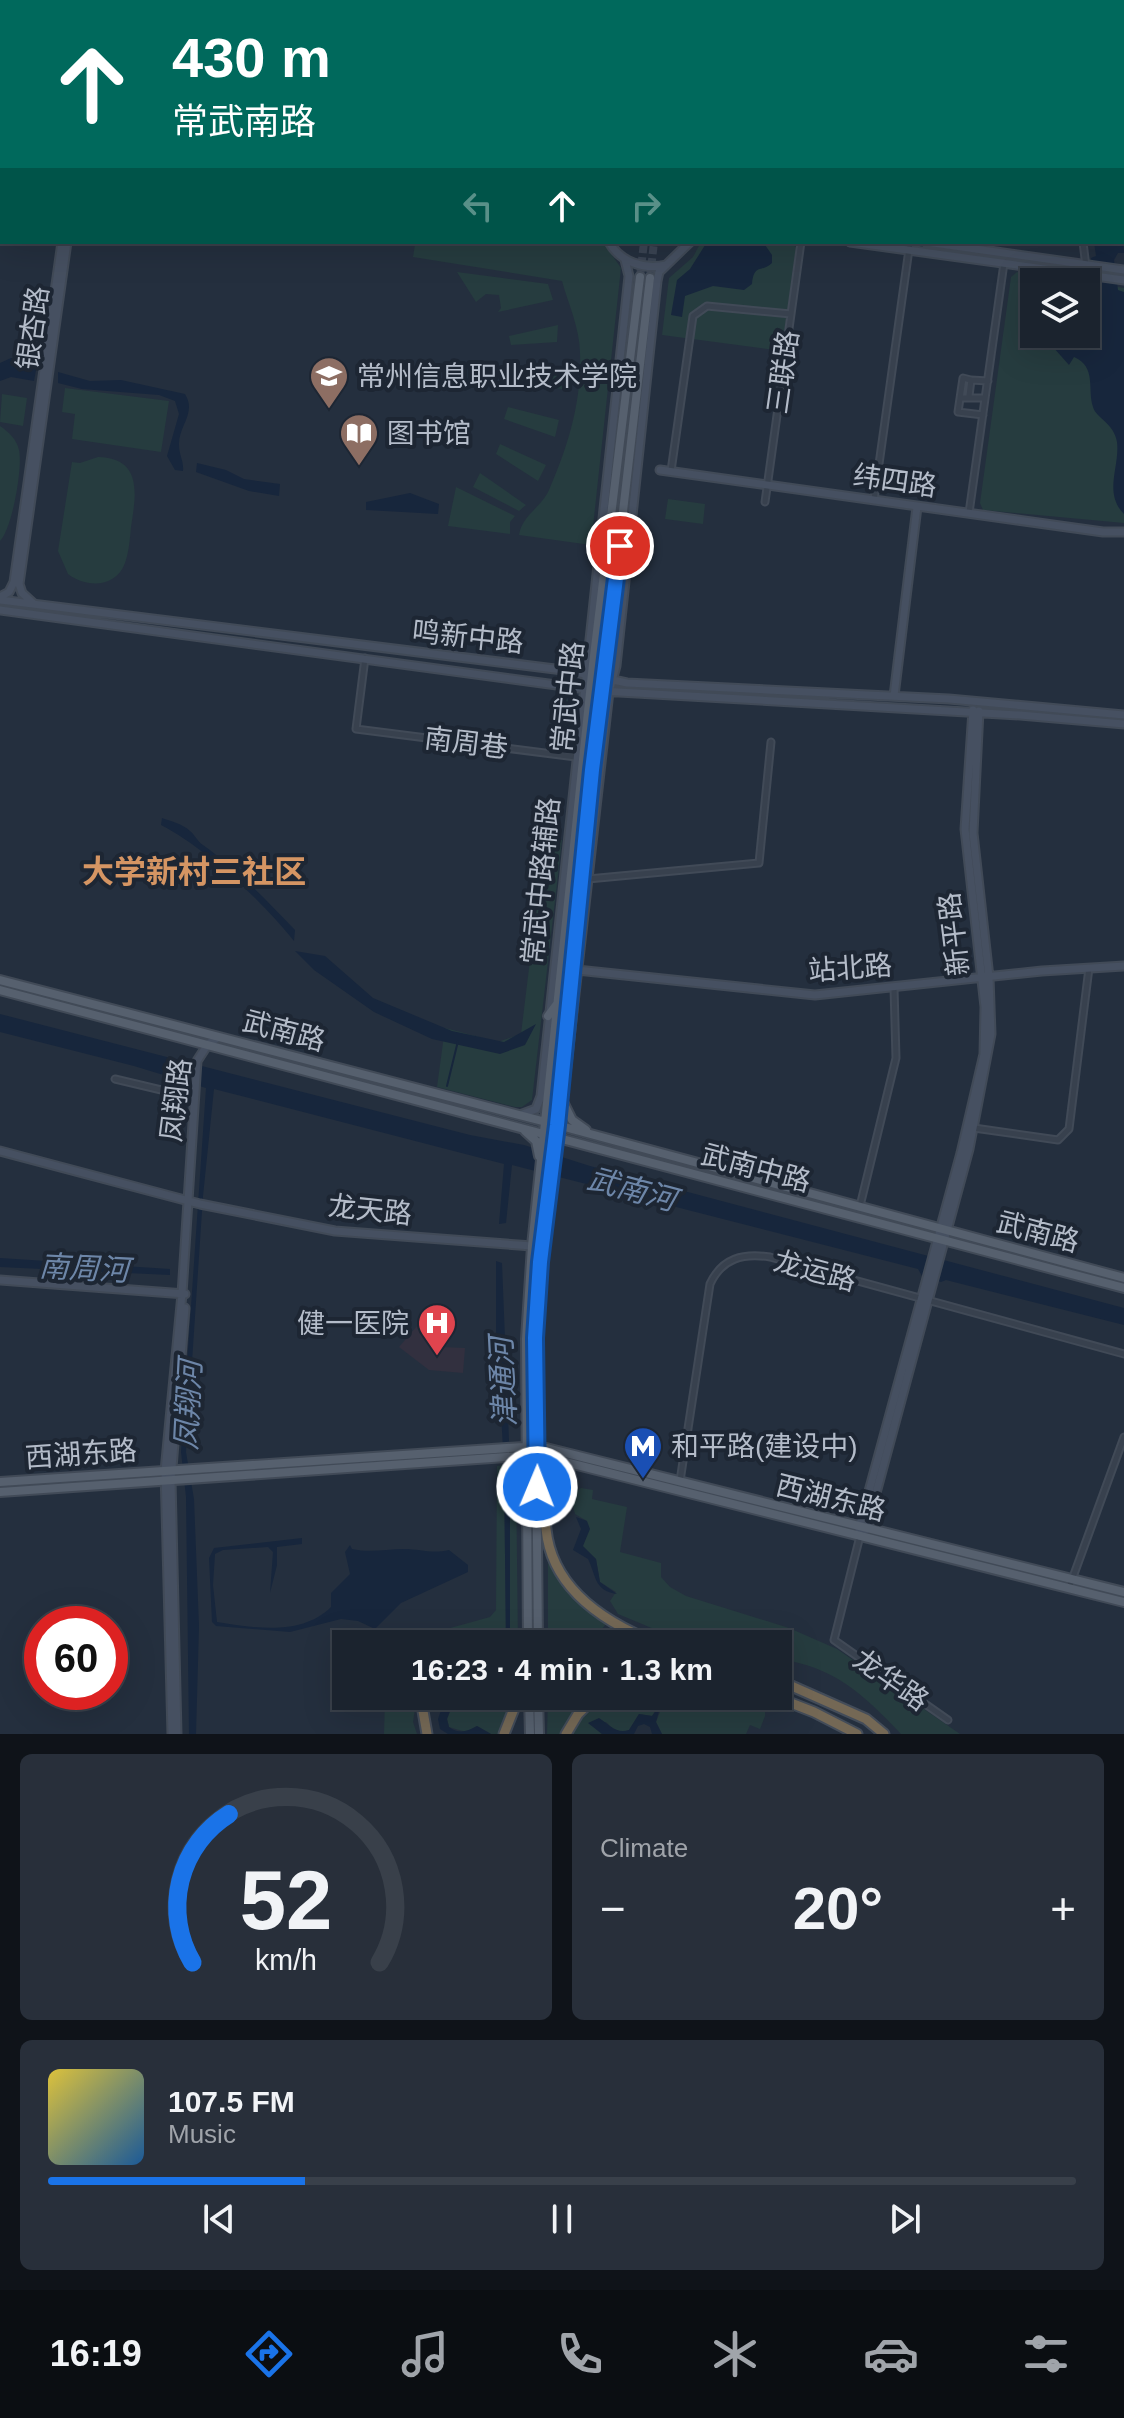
<!DOCTYPE html>
<meta charset="utf-8">
<style>
body{margin:0;font-family:Arial,"Noto Sans SC",sans-serif;background:#282f3a;color:#f1f3f6;height:100vh;display:flex;flex-direction:column;font-size:30px;white-space:nowrap}
*{box-sizing:border-box;margin:0}
p{font-size:26px;color:#a0a4aa}
.icon{flex:none;width:44px;height:44px;fill:none;stroke:currentColor;stroke-width:2;stroke-linecap:round;stroke-linejoin:round}
.map{position:relative;height:1734px;overflow:hidden}
.side{display:flex;flex-direction:column;gap:20px;padding:20px;background:#0f1319;flex:1}
.side>*{flex:none}
.guide{position:absolute;left:0px;top:0px;width:1124px;height:244px;box-shadow:0 8px 32px #0002,0 0 0 2px #39404a;background:#00695c;color:#fff;overflow:hidden}
.controls{position:absolute;left:1020px;top:268px;display:grid;gap:16px}
.controls a{display:grid;place-items:center;width:80px;height:80px;border-radius:0px;background:#1b232e;box-shadow:0 8px 32px #0002,0 0 0 2px #39404a;font-size:40px}
.speed{position:absolute;left:24px;top:1606px;display:flex;gap:16px;font-size:40px;font-weight:700;text-align:center}
.speed>*{display:grid;place-content:center;width:104px;height:104px;border-radius:50%;background:#1b232e;box-shadow:0 8px 32px #0002,0 0 0 2px #39404a;line-height:1}
.speed .limit{border:12px solid #d22;background:#fff;color:#111}
.pin{position:absolute;display:grid;place-items:center;width:68px;height:68px;color:#fff;margin:-34px;border:4px solid #fff;border-radius:50%;box-shadow:0 2px 8px #0007}
.me{position:absolute;width:88px;margin:-44px;rotate:1deg;stroke-linejoin:round;filter:drop-shadow(0 0 6px #0008)}
.turn{display:flex;align-items:center;gap:28px;height:168px;padding:0 40px;font-size:36px}
.turn .icon{width:104px;height:104px;stroke-width:2.5}
.turn b{display:block;font-size:56px;line-height:68px}
.lanes{display:flex;align-items:center;height:76px;padding:0 40px;background:#0003;justify-content:center;gap:40px;direction:ltr}
.lanes .off{opacity:.35}
.big{font-size:60px;font-weight:800;line-height:1.1}
.side .widget{flex:1;display:flex;flex-direction:column;justify-content:center;gap:12px;min-width:0;padding:0 28px;border-radius:12px;background:#282f3a}
.side .dial{align-items:center;gap:0}
.dial svg{height:208px;overflow:visible;fill:none;stroke:#39404a;stroke-width:7;stroke-linecap:round;text-anchor:middle}
.dial text{fill:#f1f3f6;stroke:none}
.song{display:flex;align-items:center;gap:24px}
.cover{width:96px;height:96px;border-radius:12px;background:linear-gradient(135deg,hsl(50 70% 55%),hsl(210 70% 35%))}
.played{height:8px;border-radius:4px;background:linear-gradient(90deg,#1a73e8 25%,#39404a 25%)}
.keys{display:flex;justify-content:space-around;direction:ltr}
.heat{display:flex;justify-content:space-between;align-items:center;font-size:44px;direction:ltr}
.side .tiles{flex:1;display:grid;gap:20px;grid-template-columns:1fr 1fr}
.widget:last-child{grid-column:span 2}
.trip{position:absolute;left:332px;top:1630px;width:460px;height:80px;border-radius:0px;background:#1b232e;box-shadow:0 8px 32px #0002,0 0 0 2px #39404a;font-weight:800;line-height:80px;text-align:center}
.tabs{display:flex;height:128px;justify-content:space-around;align-items:center;background:#0b0e12;color:#a0a4aa}
.tabs .icon{width:56px;height:56px}
.tabs .selected{color:#1a73e8}
.tabs b{font-size:36px;color:#f1f3f6}
.map>svg:first-child{display:block}
.medical{fill:#32303f}
.green{fill:#263c3f}
.water{fill:#17263c}
.lines{fill:none;stroke-linecap:round;stroke-linejoin:round}
.stream{stroke:#17263c;stroke-width:2}
.primary-tunnel{stroke:#3a4453;stroke-width:8;stroke-dasharray:8 4;stroke-linecap:butt}
.street-casing{stroke:#414a57;stroke-width:9}
.secondary-casing{stroke:#414a57;stroke-width:11}
.primary-casing{stroke:#414a57;stroke-width:12}
.highway-casing{stroke:#434c59;stroke-width:13}
.street{stroke:#38414e;stroke-width:5}
.secondary{stroke:#465061;stroke-width:7}
.primary{stroke:#56606e;stroke-width:8}
.highway{stroke:#746855;stroke-width:9}
.route-casing{stroke:#114b97;stroke-width:20}
.route{stroke:#1a73e8;stroke-width:14}
.labels{text-anchor:middle;dominant-baseline:central;stroke-width:8;stroke-linejoin:round;paint-order:stroke}
.street-label{font-size:28px;fill:#b4bcc9;stroke:#1d2633}
.poi-label{font-size:28px;fill:#b4bcc9;stroke:#1d2633;text-anchor:start}
.water-label{font-size:30px;font-style:italic;fill:#6d86a8;stroke:#1d2633}
.quarter-label{font-size:32px;font-weight:bold;fill:#d59563;stroke:#1d2633}
</style>
<div class="map">
<svg width="1124" height="1734" viewBox="0 0 1124 1734">
<rect width="100%" height="100%" fill="#242f3e"/>
<path class="medical" d="M417,1326L441,1347L465,1348L463,1373L429,1370L399,1347Z"/>
<path class="green" d="M429,242H603L621,268L591,545L519,535C522,515 541,508 549,490C568,446 582,401 580,353C580,329 568,303 562,281L413,257L415,244L428,246Z
M701,242H792L796,248L782,351L662,335L669,278L693,257Z
M457,272L548,284L553,300L498,312L501,308L499,295L486,294L476,302Z
M1017,272L1084,282H1034V334H1086V282L1124,288V523L983,510L980,503L1011,277Z
M558,325L557,342L511,345L509,336Z
M536,372L563,375L562,389L511,382V373Z
M65,388L169,401L161,452L72,439L75,414L62,412Z
M2,394L27,398L23,426L0,422Z
M508,407L559,420L555,437L504,419Z
M0,426C9,432 17,440 19,450C23,468 12,529 0,541Z
M500,444L546,465L538,481L496,454Z
M98,457C143,458 136,495 131,527C130,538 129,552 125,563C116,588 86,588 68,574L58,551L72,462L80,463Z
M480,473L526,505L519,511L473,487Z
M456,487L515,516L510,522V534L448,526Z
M668,499L705,504L703,524L665,519Z
M558,694C582,704 572,730 569,751L550,748Z
M545,837L562,840L532,1100L522,1107H515L437,1087L445,1028L498,1042L521,1034Z
M504,1465L506,1644H413L425,1635L490,1617L496,1610L497,1466Z
M510,1466L516,1472L518,1644H510Z
M581,1488L593,1490L592,1499L627,1507L620,1552L661,1563V1577L670,1587L686,1596L789,1628L837,1649L960,1734H901C864,1695 834,1666 778,1659V1644H690L618,1614L610,1601L616,1592L600,1582L596,1559L582,1546L587,1521L575,1514L570,1495Z
M548,1550C563,1581 577,1604 606,1624L601,1630L580,1635L581,1642L548,1643Z
M385,1696H417L413,1722L417,1734H384Z
M501,1696H516L505,1725L498,1734H491L477,1726L466,1732L449,1727L447,1719L454,1700L458,1698L488,1705Z
M548,1696H568L566,1708L569,1707L574,1713L562,1734H547Z
M605,1696H753L765,1701V1716L760,1729L750,1725L746,1734H662L656,1722L662,1707L658,1706L652,1716L639,1714L629,1730C618,1734 614,1730 606,1722L589,1723L602,1734H572L582,1717Z"/>
<path class="water" d="M1122,219L1124,253H1118L1114,260L1118,290L1124,292V514C1103,493 1120,467 1117,442C1114,423 1096,418 1093,407C1087,389 1097,367 1074,357L1069,365L1053,347L1050,334H1086V294L1096,292L1091,258L1096,256L1094,242H1122Z
M707,242H763L772,255V263C762,273 754,263 752,284L744,290L713,286L685,296L682,317L671,315L677,280L690,269Z
M11,358L22,359L36,370L34,381L11,377L0,381V363Z
M58,372L90,381L121,380L185,394C197,413 178,426 179,445C179,455 184,461 183,471L175,470L167,456L179,414L175,401L159,395L82,389L58,383Z
M197,463L226,470L244,479L280,484L279,496L249,491L196,472Z
M410,493L439,504L438,514L366,510V502Z
M162,818C170,821 183,824 190,831C195,835 197,841 203,845C238,870 265,899 295,930L294,941C262,901 206,848 161,825Z
M295,951L325,956L373,998L452,1031L504,1042L536,1024L525,1045L500,1054L432,1039L374,1012L314,970Z
M0,1014L470,1135L524,1145L590,1166L1124,1308V1325L946,1280L941,1282L922,1276L918,1269L512,1165L506,1223L499,1224L504,1164L214,1089L203,1196L186,1452L194,1499L199,1626L196,1734H189L186,1497L181,1452L206,1088L134,1066L0,1032Z
M0,1258L170,1269V1275L0,1267Z
M496,1261L502,1263L510,1466V1644H506L504,1465L496,1330Z
M576,1517L587,1521L590,1529L583,1546L596,1559L600,1582L617,1594C594,1591 596,1575 588,1559L573,1550L581,1529Z
M302,1538V1544L277,1547V1565L270,1593L273,1552L268,1547L223,1550L215,1554L213,1585L217,1622C255,1628 302,1636 331,1607V1593L350,1574L345,1552L350,1545L352,1549C370,1553 386,1549 404,1549C420,1549 432,1554 449,1550L468,1565V1572L401,1603L375,1629L358,1621L341,1619L290,1632L216,1626L212,1622L209,1558L214,1548Z
M446,1696H501L488,1705L458,1698L454,1701L447,1719L449,1727C459,1734 466,1732 477,1726L491,1734H448L440,1729L438,1719Z
M661,1704L656,1722L662,1734H652L650,1727L644,1724L638,1726L634,1734H602L588,1723L599,1718C610,1725 616,1734 629,1730L639,1714L652,1716Z"/>
<g class="lines">
<path class="stream" d="M447,1086L458,1041"/>
<path class="primary-tunnel" d="M640,277L644,242
M650,278L654,242"/>
<defs>
<path id="street" d="M1083,242L1087,275
M971,380L963,378L958,412L983,415
M969,396L971,380L988,381
M960,398H985
M671,471L693,316L707,306L791,314
M874,500L910,242
M765,502L801,242
M969,513L1004,263
M365,658L356,729L576,757
M588,879L759,863L771,742
M115,1079L195,1098
M974,1128L1058,1140L1069,1129L1089,968
M860,1206L896,1058L894,988
M680,1481L710,1284C722,1258 743,1253 770,1257L1124,1354
M860,1536L834,1640L948,1720
M1069,1588L1124,1437"/>
<path id="secondary" d="M96,2V0
M660,2L661,0
M689,2L690,0
M0,113H2
M0,123L2,124
M609,242C620,262 644,270 666,265
M850,242L1124,280
M926,242L1124,270
M660,470L1103,532H1124
M0,597L9,592L14,582L62,242
M0,600L571,671L627,683L949,699L1124,715
M33,603L22,593L19,584L67,242
M0,610L601,691L1020,715L1124,724
M894,696L917,507
M577,970L815,995L1042,971L1124,966
M565,1083L609,692L616,666L657,281L659,272L690,242
M520,1115L536,1109L541,1096L629,276L625,260
M0,1151L200,1204L335,1231L532,1246
M0,1280L185,1294
M866,1530L969,1149L991,1034L989,977L973,833L979,711
M860,1536L859,1528L961,1153L984,1054L985,1007L965,829L973,710
M172,1734L165,1471L182,1294L197,1061L208,1044L219,1037
M177,1734L171,1480L185,1308"/>
<path id="primary" d="M669,2V0
M682,2L683,0
M0,980L546,1122L1124,1278
M0,990L1124,1288
M548,1016L559,1001
M561,1098L572,1120L586,1130
M525,1131L536,1141L539,1156
M0,1482L538,1446L1124,1592
M0,1492L537,1455L1124,1602
M528,1644L526,1339L532,1246L593,664L640,277
M538,1644L535,1338L540,1262L557,1125L588,814L650,278
M529,1696L530,1734
M538,1696L539,1734"/>
<path id="highway" d="M537,1455C548,1478 543,1504 546,1529C552,1590 607,1624 659,1644
M778,1680L866,1719L884,1734
M427,1696L423,1711L427,1734
M773,1696L814,1712L857,1734
M504,1734L519,1696
M566,1734L578,1714L596,1696"/>
</defs>
<use href="#street" class="street-casing"/>
<use href="#secondary" class="secondary-casing"/>
<use href="#primary" class="primary-casing"/>
<use href="#highway" class="highway-casing"/>
<use href="#street" class="street"/>
<use href="#secondary" class="secondary"/>
<use href="#primary" class="primary"/>
<use href="#highway" class="highway"/>
</g>
<g class="lines">
<defs>
<path id="route" d="M537,1487L535,1338L540,1262L557,1125L592,770L620,546"/>
</defs>
<use href="#route" class="route-casing"/>
<use href="#route" class="route"/>
</g>
<defs>
<symbol id="university-pin" viewBox="-11 -11 22 30"><path d="M0 17L-7.5 6A9.5 9.5 0 1 1 7.5 6Z" fill="#8d6e63" stroke="#1d2633"/><path d="M0-5L7-2L0 1L-7-2ZM-4 1L0 2.5L4 1V4Q0 6-4 4Z" fill="#fff"/></symbol>
<symbol id="library-pin" viewBox="-11 -11 22 30"><path d="M0 17L-7.5 6A9.5 9.5 0 1 1 7.5 6Z" fill="#8d6e63" stroke="#1d2633"/><path d="M-6-4Q-3-5.5-.7-3.5V5Q-3 3-6 4ZM6-4Q3-5.5 .7-3.5V5Q3 3 6 4Z" fill="#fff"/></symbol>
<symbol id="hospital-pin" viewBox="-11 -11 22 30"><path d="M0 17L-7.5 6A9.5 9.5 0 1 1 7.5 6Z" fill="#e0444e" stroke="#1d2633"/><path d="M-5-5h3v3.5h4V-5h3V5h-3V1.5h-4V5h-3Z" fill="#fff"/></symbol>
<symbol id="metro-pin" viewBox="-11 -11 22 30"><path d="M0 17L-7.5 6A9.5 9.5 0 1 1 7.5 6Z" fill="#1a4fb4" stroke="#1d2633"/><path d="M-5.5 5V-5H-3L0 0L3-5H5.5V5H3V-.5L0 4L-3-.5V5Z" fill="#fff"/></symbol>
</defs>
<g fill-rule="evenodd">
<use href="#university-pin" x="307" y="354" width="44" height="60"/>
<use href="#library-pin" x="337" y="411" width="44" height="60"/>
<use href="#hospital-pin" x="415" y="1301" width="44" height="60"/>
<use href="#metro-pin" x="621" y="1424" width="44" height="60"/>
</g>
<g class="labels">
<g class="street-label">
<text transform="translate(33 328) rotate(-82)">银杏路</text>
<text transform="translate(783 372) rotate(-82)">三联路</text>
<text transform="translate(895 481) rotate(8)">纬四路</text>
<text transform="translate(468 637) rotate(6)">鸣新中路</text>
<text transform="translate(568 697) rotate(-84)">常武中路</text>
<text transform="translate(466 743) rotate(7)">南周巷</text>
<text transform="translate(541 881) rotate(-84)">常武中路辅路</text>
<text transform="translate(954 934) rotate(-97)">新平路</text>
<text transform="translate(850 968) rotate(-4)">站北路</text>
<text transform="translate(284 1031) rotate(15)">武南路</text>
<text transform="translate(176 1100) rotate(-83)">凤翔路</text>
<text transform="translate(756 1168) rotate(15)">武南中路</text>
<text transform="translate(370 1210) rotate(6)">龙天路</text>
<text transform="translate(1038 1232) rotate(15)">武南路</text>
<text transform="translate(815 1271) rotate(15)">龙运路</text>
<text transform="translate(81 1454) rotate(-4)">西湖东路</text>
<text transform="translate(831 1498) rotate(14)">西湖东路</text>
<text transform="translate(891 1680) rotate(35)">龙华路</text>
</g>
<g class="poi-label">
<text x="357" y="376">常州信息职业技术学院</text>
<text x="387" y="433">图书馆</text>
<text x="409" y="1323" text-anchor="end">健一医院</text>
<text x="671" y="1446">和平路(建设中)</text>
</g>
<g class="water-label">
<text transform="translate(632 1189) rotate(15)">武南河</text>
<text transform="translate(84 1268) rotate(3)">南周河</text>
<text transform="translate(503 1382) rotate(-93)">津通河</text>
<text transform="translate(188 1405) rotate(-87)">凤翔河</text>
</g>
<g class="quarter-label">
<text x="194" y="872">大学新村三社区</text>
</g>
</g>
</svg>
<div class="controls">
<a><svg class="icon" aria-label="layers" viewBox="0 0 24 24"><path d="M12 4l9 5-9 5-9-5zM3 14l9 5 9-5"/></svg></a>
</div>
<div class="speed"><div class="limit">60</div></div>
<div class="pin" style="left:620px;top:546px;background:#d93025"><svg class="icon" aria-label="arrive" viewBox="0 0 24 24"><path d="M6 21V4h12l-3 4 3 4H6"/></svg></div>
<svg class="me" style="left:537px;top:1487px" viewBox="-20 -20 40 40"><circle r="17" fill="#1a73e8" stroke="#fff" stroke-width="3"/><path d="M0-11L8 9 0 5-8 9z" fill="#fff"/></svg>
<div class="trip">16:23 · 4 min · 1.3 km</div>
<div class="guide">
<div class="turn"><svg class="icon" aria-label="ahead" viewBox="0 0 24 24"><path d="M12 20V5M6 11l6-6 6 6"/></svg><div><b>430 m</b>常武南路</div></div>
<div class="lanes"><svg class="icon off" aria-label="left" viewBox="0 0 24 24"><path d="M17 20v-9H6M10 6l-5 5 5 5"/></svg><svg class="icon" aria-label="ahead" viewBox="0 0 24 24"><path d="M12 20V5M6 11l6-6 6 6"/></svg><svg class="icon off" aria-label="right" viewBox="0 0 24 24"><path d="M7 20v-9h11M14 6l5 5-5 5"/></svg></div>
</div>
</div>
<section class="side">
<div class="tiles">
<div class="widget dial"><svg viewBox="0 0 100 80">
<path d="M14 69A42 42 0 1 1 86 69"/>
<path d="M14 69A42 42 0 0 1 28 12" stroke="#1a73e8"/>
<text x="50" y="56" font-size="32" font-weight="700">52</text>
<text x="50" y="72" font-size="11">km/h</text>
</svg></div>
<div class="widget"><p>Climate</p>
<div class="heat"><a>−</a><b class="big">20°</b><a>+</a></div>
</div>
<div class="widget">
<div class="song"><i class="cover"></i><div><b>107.5 FM</b><p>Music</p></div></div>
<div class="played"></div>
<div class="keys"><svg class="icon" aria-label="previous" viewBox="0 0 24 24"><path d="M18 5L8 12l10 7zM5 5v14"/></svg><svg class="icon" aria-label="pause" viewBox="0 0 24 24"><path d="M8 5v14M16 5v14"/></svg><svg class="icon" aria-label="next" viewBox="0 0 24 24"><path d="M6 5l10 7-10 7zM19 5v14"/></svg></div>
</div>
</div>
</section>
<nav class="tabs">
<b>16:19</b>
<svg class="icon selected" aria-label="directions" viewBox="0 0 24 24"><path d="M12 3l9 9-9 9-9-9zM9 14v-3h6M13 9l2 2-2 2"/></svg>
<svg class="icon" aria-label="music" viewBox="0 0 24 24"><path d="M9 18V5l10-2v13"/><circle cx="6" cy="18" r="3"/><circle cx="16" cy="16" r="3"/></svg>
<svg class="icon" aria-label="phone" viewBox="0 0 24 24"><path d="M5 4h4l2 5-3 2q2 4 5 5l2-3 5 2v4C11 20 4 13 5 4z"/></svg>
<svg class="icon" aria-label="climate" viewBox="0 0 24 24"><path d="M12 3v18M4 7l16 10M4 17L20 7"/></svg>
<svg class="icon" aria-label="car" viewBox="0 0 24 24"><path d="M5 17H2v-5l4-1 3-4h7l3 4 3 1v5h-3M9 17h6M6 11h13"/><circle cx="7" cy="17" r="2"/><circle cx="17" cy="17" r="2"/></svg>
<svg class="icon" aria-label="filters" viewBox="0 0 24 24"><path d="M4 7h16M4 17h16"/><circle cx="9" cy="7" r="2"/><circle cx="15" cy="17" r="2"/></svg>
</nav>
